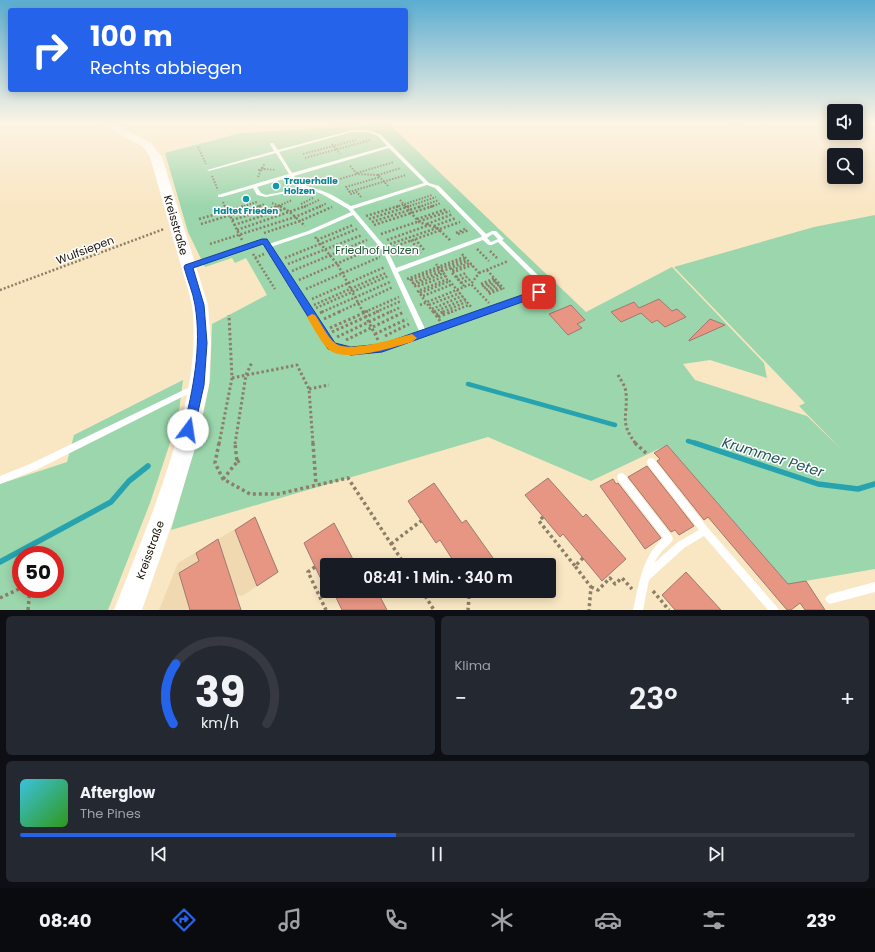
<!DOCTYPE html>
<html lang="de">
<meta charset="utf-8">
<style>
body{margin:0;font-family:Poppins,sans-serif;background:#242831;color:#f1f3f6;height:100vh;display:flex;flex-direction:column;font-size:15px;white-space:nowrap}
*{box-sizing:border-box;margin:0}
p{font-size:13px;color:#9ea1a6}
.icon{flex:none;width:22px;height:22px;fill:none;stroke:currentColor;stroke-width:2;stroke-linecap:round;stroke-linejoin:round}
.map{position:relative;height:610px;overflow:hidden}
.drawer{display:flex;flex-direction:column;gap:6px;padding:6px;background:#0d0f14;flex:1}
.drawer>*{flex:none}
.guide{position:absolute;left:8px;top:8px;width:400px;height:84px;border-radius:4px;box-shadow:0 2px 10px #0003;background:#2563eb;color:#fff;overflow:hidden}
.tools{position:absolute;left:827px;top:104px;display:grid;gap:8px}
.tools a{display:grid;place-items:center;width:36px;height:36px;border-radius:4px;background:#171b24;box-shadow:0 2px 10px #0003;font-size:20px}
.speed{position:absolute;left:12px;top:546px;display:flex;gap:8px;font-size:20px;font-weight:700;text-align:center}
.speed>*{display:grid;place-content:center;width:52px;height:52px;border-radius:50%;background:#171b24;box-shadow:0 2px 10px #0003;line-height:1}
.speed .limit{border:6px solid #d22;background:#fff;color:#111}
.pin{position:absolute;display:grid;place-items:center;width:34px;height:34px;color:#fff;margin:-17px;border-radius:8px;box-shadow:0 2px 6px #0006}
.me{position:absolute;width:44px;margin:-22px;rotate:14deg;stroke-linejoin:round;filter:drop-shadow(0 0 3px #0008)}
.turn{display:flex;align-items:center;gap:14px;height:84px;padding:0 16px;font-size:18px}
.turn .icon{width:52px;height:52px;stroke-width:2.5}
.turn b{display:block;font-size:28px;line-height:34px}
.big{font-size:30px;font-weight:600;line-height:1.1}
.drawer .tile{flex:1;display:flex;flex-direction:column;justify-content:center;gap:6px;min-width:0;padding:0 14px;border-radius:6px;background:#242831}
.drawer .dial{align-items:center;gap:0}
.dial svg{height:104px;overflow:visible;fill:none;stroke:#363941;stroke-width:7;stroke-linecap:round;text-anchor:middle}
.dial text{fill:#f1f3f6;stroke:none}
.song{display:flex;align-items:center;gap:12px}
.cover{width:48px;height:48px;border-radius:6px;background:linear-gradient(135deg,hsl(190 70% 55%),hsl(110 70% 35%))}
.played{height:4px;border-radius:2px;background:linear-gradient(90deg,#2563eb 45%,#363941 45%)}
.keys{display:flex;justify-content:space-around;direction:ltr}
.heat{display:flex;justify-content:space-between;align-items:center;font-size:22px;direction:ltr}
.drawer .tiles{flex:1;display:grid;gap:6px;grid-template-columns:1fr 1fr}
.tile:last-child{grid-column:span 2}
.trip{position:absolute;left:320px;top:558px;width:236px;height:40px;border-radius:4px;background:#171b24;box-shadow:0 2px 10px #0003;font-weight:600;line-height:40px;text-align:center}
.dock{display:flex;height:64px;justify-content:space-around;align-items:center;background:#090b0e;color:#9ea1a6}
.dock .icon{width:28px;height:28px}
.dock .selected{color:#2563eb}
.dock b{font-size:18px;color:#f1f3f6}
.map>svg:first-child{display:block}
.built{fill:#f0d9b0}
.green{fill:#9bd6ac;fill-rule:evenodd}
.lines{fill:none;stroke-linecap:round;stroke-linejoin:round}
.stream-far1{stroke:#27a3af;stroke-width:4.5}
.stream{stroke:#27a3af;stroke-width:5.5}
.building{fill:#e89684;stroke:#9f7870}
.path-far3{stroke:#8c7f67;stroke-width:2;stroke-dasharray:1.5 1.5;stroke-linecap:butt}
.path-far2{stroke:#8c7f67;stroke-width:2.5;stroke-dasharray:2 2;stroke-linecap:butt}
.path-far1{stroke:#8c7f67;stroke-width:3;stroke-dasharray:2.5 2.5;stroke-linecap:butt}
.path{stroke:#8c7f67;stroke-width:3.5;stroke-dasharray:3 3;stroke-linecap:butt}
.service{fill:#fff;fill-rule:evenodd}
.secondary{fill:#fff;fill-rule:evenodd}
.route{fill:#2563eb;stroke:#184099}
.slow{fill:#f59e0b}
.culture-dot{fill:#0f9aa8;stroke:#fff;stroke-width:1.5}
.labels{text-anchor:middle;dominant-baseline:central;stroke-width:3;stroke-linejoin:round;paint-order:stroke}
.far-culture-label{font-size:9px;font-weight:bold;fill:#0d838f;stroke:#fff;text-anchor:start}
.street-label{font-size:11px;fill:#161004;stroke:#fff}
.park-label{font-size:11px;fill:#1f5534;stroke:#fff}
.near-water-label{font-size:14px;font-style:italic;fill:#215358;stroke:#fff}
</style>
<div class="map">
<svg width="875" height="610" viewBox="0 0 875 610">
<rect width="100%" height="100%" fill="#f9e6c3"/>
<path class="built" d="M255,517L278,572L242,596L230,594L206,610H159L178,563Z"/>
<path class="green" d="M389,124L586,312L672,267L764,363L767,378L710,360L683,364L695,380L807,416L841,449L799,406L805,403L674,267L814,227L875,215V569L788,584L667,445L591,481L488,437L171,530L200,429L210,381L212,324L267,295L246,258L235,263L232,258L205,267L188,232L165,153L241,133Z
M183,380L178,419L150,503L108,610H0V484L67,462L74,435ZM21,555H55V589H21Z"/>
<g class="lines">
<path class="stream-far1" d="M468,384L615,425
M688,441L698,444"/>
<path class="stream" d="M695,443L818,484L858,489L875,484
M0,562L111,502L129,481L148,466"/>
</g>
<path class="building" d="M659,299L672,311L677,309L686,317L665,327L657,320L652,323L641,313L621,322L611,312L634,302L639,308Z
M571,305L585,320L577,324L582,328L568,335L549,314Z
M710,319L725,325L689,341V340Z
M667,445L788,584L806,581L825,610H805L800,603L791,610H787L708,517L704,520L657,461L660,459L654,453Z
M647,466L694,526L679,535L675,530L671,532L628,477Z
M548,478L583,517L586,514L626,559L602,581L563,534L560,537L525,495Z
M613,479L616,484L618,483L661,538L645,549L600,486Z
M434,483L462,523L466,520L498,565H456L440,540L436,543L408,501Z
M255,517L278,572L257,586L235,530Z
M334,523L356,565H327V592L304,543Z
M218,539L241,610H190L179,573L199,561L196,553Z
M686,572L721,610H675L662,595Z
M333,591H377L387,610H342Z"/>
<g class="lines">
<path class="path-far3" d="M731,122L737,124
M332,144L340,154
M198,147L206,164
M303,154L356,140
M305,158L371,140
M350,166L357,174L378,175L389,187
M262,168L265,163
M262,168L265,169L259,170Z
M264,169L276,170
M357,173L394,162
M378,175L401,168
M212,176L218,190
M258,177L261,170
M323,184L357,174
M349,192L406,175
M361,197L357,192L351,194L346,187L380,177
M400,200L406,207
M223,202L225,207
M272,203L282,207
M301,204L313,198
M241,207L257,202
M257,207L265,204
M276,207L292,200
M304,207L319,200
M319,207L327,203
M396,207L432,195
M407,207L436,197
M419,207L439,200
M430,207L441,203"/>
<path class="path-far2" d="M225,206L242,240
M280,206L290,212L305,226
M405,206L419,222L437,228L451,241
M366,216L399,206
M199,219L245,206
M369,219L410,206
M417,219L447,209
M232,220L279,206
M372,222L422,206
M201,224L260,206
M427,224L453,214
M234,225L287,208
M374,225L433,206
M434,226L456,218
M440,229L460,222
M237,230L306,206
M264,233L300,221L332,207
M456,233L467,228
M381,234L450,211
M458,234L469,230
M315,237L338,265L363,312
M415,239L425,251
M317,240L353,225
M387,240L429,225
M411,240L421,253
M210,244L295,217L321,206
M390,244L437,228
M393,247L441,230
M477,249L489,261
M490,251L497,258
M253,254L275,289
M462,254L479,273L471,284L489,303
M397,255L417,248
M255,258L264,254
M285,258L357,229
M288,264L362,235
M450,268L454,272L472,265
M452,270L470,263
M487,270L504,289
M292,271L367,240
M452,273L464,286
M479,273L508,261
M456,277L466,273
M407,279L464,257
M410,279L416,287L446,276L436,264
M299,280L373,248
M411,280L466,259
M458,280L469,276
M412,283L468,261
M461,283L471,279
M481,284L495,278
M414,285L444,273
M482,286L497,280
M484,288L498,282
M306,289L380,257
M0,290L164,229
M486,290L500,284
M488,292L502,286
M420,293L450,281
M489,294L503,288
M423,296L453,284
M312,299L385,267
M314,305L386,273
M420,305L471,284
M429,305L460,293
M316,308L388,276
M432,309L462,296
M322,312L390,282
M339,312L393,287
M365,312L399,297
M376,312L401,301
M390,312L401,307
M433,312L418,291L448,279L472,308
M434,312L465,299
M443,312L466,302
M451,312L469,305"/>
<path class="path-far1" d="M363,311L378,340
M433,311L440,321
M434,312L436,311
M320,313L324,311
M436,315L445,311
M438,317L453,311
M324,319L341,311
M330,328L368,311
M332,332L379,311
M375,334L407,319
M385,336L409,324
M337,337L392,311
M346,340L404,312
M618,375C621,380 626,387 626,393C628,417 619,422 636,444
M232,378L297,365L309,389L313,444
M309,389L329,385
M219,444L232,378L229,315
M235,444L246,375L252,362"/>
<path class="path" d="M219,443L215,463L223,479L250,494H278L348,478L405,565
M313,443L316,485
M635,443L647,454
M237,462L242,459
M223,479L237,462L235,443
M543,517L539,521L575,566
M391,544L421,521
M583,558L575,566L591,587L589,610
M451,565L454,562
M315,567L308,572L326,610
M591,587L598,590L610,578L615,584L622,578L632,589
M422,591L434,610
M465,591L469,597L468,610
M653,591L669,610
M0,598L21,588
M28,610L30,589"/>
<path class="service" d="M352,130H368L380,134L429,183L439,186L486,234L492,231H496L504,239L502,240L545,282L547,290L546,291L426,336L382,351L351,354L330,349L264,243L190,268H186L185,267L186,266L263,240H267L269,244L308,231L351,212L348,209L322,194L308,189L266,197L257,195L253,188L222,197H218V195L289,174L276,153L209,171L207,170L274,151L270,144L271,143H273L278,150ZM352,132H368L378,136L387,146L292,173L279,152ZM389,148L424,183L351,206C342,201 334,195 325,192C314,187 301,187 294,176ZM290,177C294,182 297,185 303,188L266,195L261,193L257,187ZM427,185L435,188L482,236L481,237L396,268L387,249L353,209ZM353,215L383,251L420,333L382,345L351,348L334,345L271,247L312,233ZM493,234L498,239L491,242L487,238L488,237ZM483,240C490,247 490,246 498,242L540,284L541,289L426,331L398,272Z
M194,385L196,386L197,388L196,390L36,470L0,484V476L30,464Z
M651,458L654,459L708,528L777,607L779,610H768L704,536L684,548L649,580L643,610H633C639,584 642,557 663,538L618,480L617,477L618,474L621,473L624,474L672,536L673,539C671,544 668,545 664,549C660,553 657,558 654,563L678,542L699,530L648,465L647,462L648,459Z
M875,582V592L830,604L827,602L825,599L827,596L830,594Z"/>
<path class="secondary" d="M99,122H112L151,143L162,157L208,305L211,343L209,385L196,445L173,521L142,610H114C148,523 204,399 192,306C189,290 183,274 179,259C169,225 160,191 150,157L143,147Z"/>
</g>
<linearGradient id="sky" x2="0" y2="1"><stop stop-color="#5badd1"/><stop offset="0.59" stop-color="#fcf4e4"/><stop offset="1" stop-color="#fcf4e4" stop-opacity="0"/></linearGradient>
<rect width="875" height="207" fill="url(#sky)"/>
<path class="route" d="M262,239H267L335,343L351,347L382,344L536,290L539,289L543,292L542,295L382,352L351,355L328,349L263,244L193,268L204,305L207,343L204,385L194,430L192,434L188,435L184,434L183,430C193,390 202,347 195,305C193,292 187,279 184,267L185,265Z"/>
<path class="slow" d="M312,314L315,315C321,323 327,337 335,343C348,354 396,338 412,334L417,338L412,342C393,347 344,364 328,349C320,341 313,327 307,317Z"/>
<g class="culture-dot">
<circle cx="276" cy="186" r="4"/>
<circle cx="246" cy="199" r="4"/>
</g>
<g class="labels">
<g class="far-culture-label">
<text x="284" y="181">Trauerhalle<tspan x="284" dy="10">Holzen</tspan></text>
<text x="246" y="211" text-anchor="middle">Haltet Frieden</text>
</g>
<g class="street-label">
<text transform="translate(176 225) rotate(74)">Kreisstraße</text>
<text transform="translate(85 250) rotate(-21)">Wulfsiepen</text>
<text transform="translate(150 550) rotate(-70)">Kreisstraße</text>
</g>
<g class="park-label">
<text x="377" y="250">Friedhof Holzen</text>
</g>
<g class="near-water-label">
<text transform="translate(773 457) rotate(17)">Krummer Peter</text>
</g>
</g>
</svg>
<div class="tools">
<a><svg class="icon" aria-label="sound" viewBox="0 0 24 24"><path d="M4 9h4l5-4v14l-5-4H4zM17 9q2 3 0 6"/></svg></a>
<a><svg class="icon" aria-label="search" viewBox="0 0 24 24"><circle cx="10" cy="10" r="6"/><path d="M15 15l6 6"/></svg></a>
</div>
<div class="speed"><div class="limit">50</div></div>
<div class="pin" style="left:539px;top:292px;background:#d93025"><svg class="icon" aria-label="arrive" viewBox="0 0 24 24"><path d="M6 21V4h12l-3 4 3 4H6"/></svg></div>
<svg class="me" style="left:188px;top:430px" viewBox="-20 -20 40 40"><circle r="19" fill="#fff"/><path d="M0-13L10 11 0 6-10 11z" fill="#2563eb"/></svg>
<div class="trip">08:41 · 1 Min. · 340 m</div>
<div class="guide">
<div class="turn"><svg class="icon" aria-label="right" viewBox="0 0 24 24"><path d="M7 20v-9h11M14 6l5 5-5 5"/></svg><div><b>100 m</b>Rechts abbiegen</div></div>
</div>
</div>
<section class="drawer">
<div class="tiles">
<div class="tile dial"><svg viewBox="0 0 100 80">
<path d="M14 69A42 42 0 1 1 86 69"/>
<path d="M14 69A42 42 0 0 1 16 23" stroke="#2563eb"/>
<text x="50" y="56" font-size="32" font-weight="700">39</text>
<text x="50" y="72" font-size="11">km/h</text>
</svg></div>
<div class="tile"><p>Klima</p>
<div class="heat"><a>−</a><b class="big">23°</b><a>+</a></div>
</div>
<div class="tile">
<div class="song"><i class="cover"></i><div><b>Afterglow</b><p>The Pines</p></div></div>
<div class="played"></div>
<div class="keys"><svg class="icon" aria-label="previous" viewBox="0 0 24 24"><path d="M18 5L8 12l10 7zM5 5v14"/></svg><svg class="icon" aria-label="pause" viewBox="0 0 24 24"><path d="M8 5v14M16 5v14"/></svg><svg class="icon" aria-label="next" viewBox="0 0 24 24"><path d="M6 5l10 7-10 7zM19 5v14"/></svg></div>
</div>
</div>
</section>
<nav class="dock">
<b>08:40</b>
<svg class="icon selected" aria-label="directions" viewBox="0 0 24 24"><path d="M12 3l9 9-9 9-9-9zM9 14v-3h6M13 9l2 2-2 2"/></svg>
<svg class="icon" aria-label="music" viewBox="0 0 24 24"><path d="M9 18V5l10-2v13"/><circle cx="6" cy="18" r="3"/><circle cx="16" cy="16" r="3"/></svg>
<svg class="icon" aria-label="phone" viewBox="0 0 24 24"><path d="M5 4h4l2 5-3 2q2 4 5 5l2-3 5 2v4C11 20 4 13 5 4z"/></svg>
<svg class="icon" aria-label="climate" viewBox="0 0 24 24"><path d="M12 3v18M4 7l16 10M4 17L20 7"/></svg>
<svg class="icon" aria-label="car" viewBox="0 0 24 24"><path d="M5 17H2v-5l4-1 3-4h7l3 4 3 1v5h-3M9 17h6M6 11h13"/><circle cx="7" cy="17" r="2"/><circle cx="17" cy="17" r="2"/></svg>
<svg class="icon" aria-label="filters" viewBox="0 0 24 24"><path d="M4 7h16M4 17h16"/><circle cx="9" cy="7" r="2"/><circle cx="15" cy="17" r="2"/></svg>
<b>23°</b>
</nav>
